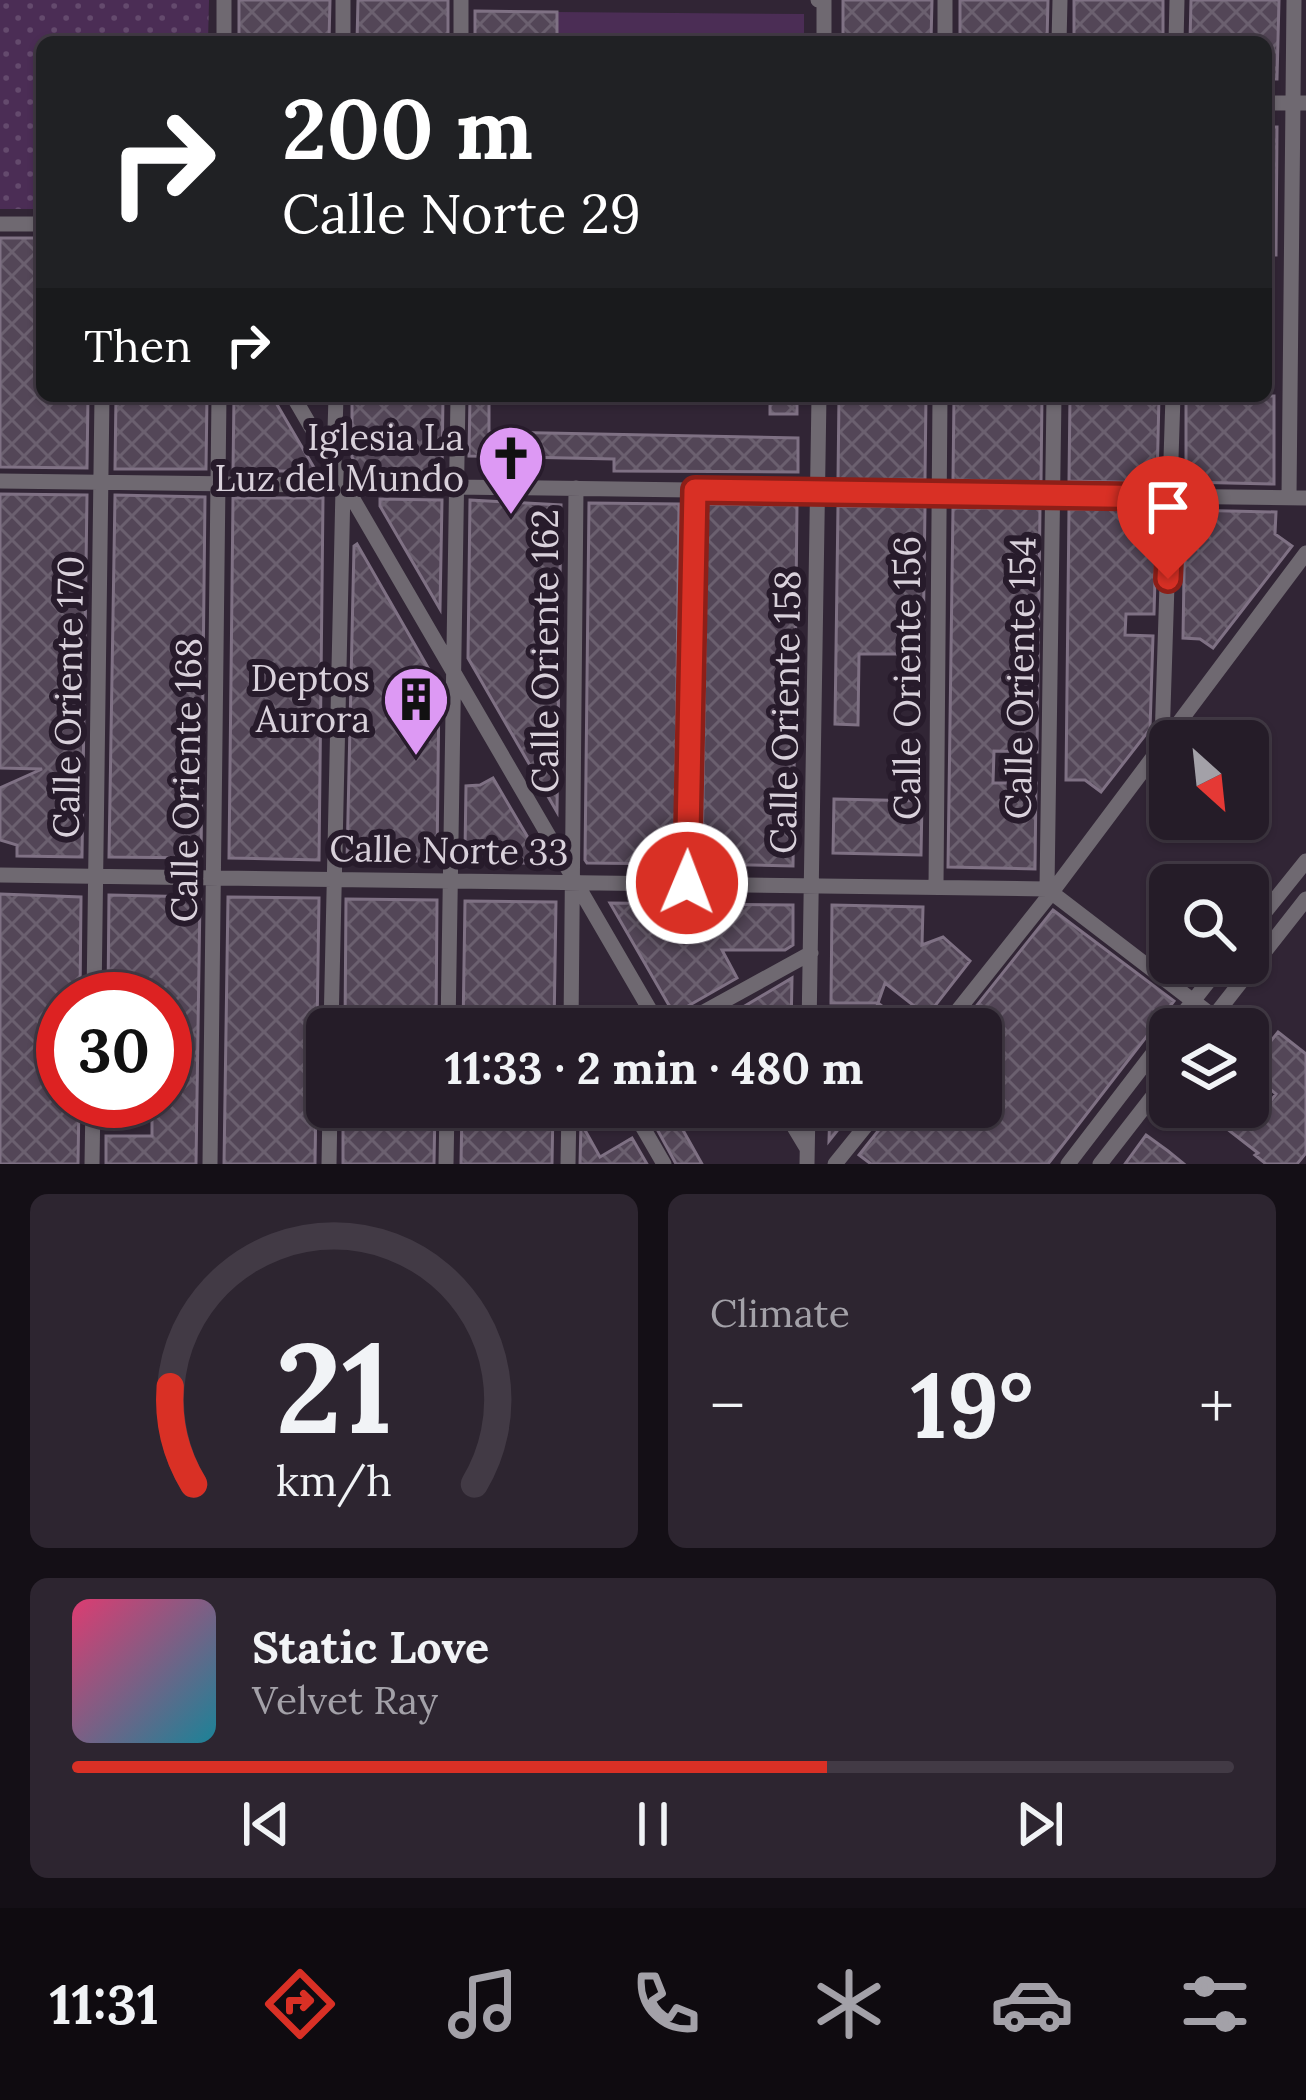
<!DOCTYPE html>
<meta charset="utf-8">
<style>
body{margin:0;font-family:Lora,serif;background:#2d2530;color:#f1f3f6;height:100vh;display:flex;flex-direction:column;font-size:45px;white-space:nowrap}
*{box-sizing:border-box;margin:0}
p{font-size:39px;color:#a3a1a8}
.icon{flex:none;width:66px;height:66px;fill:none;stroke:currentColor;stroke-width:2;stroke-linecap:round;stroke-linejoin:round}
.map{position:relative;height:1164px;overflow:hidden}
.sheet{display:flex;flex-direction:column;gap:30px;padding:30px;background:#140f16;flex:1}
.sheet>*{flex:none}
.banner{position:absolute;left:36px;top:36px;width:1236px;height:366px;border-radius:18px;box-shadow:0 3px 9px #0004,0 0 0 3px #423a45;background:#202124;color:#fff;overflow:hidden}
.needle{width:78px;rotate:153deg}
.tools{position:absolute;left:1149px;top:720px;display:grid;gap:24px}
.tools a{display:grid;place-items:center;width:120px;height:120px;border-radius:18px;background:#251c28;box-shadow:0 3px 9px #0004,0 0 0 3px #423a45;font-size:60px}
.speed{position:absolute;left:36px;top:972px;display:flex;gap:24px;font-size:60px;font-weight:700;text-align:center}
.speed>*{display:grid;place-content:center;width:156px;height:156px;border-radius:50%;background:#251c28;box-shadow:0 3px 9px #0004,0 0 0 3px #423a45;line-height:1}
.speed .limit{border:18px solid #d22;background:#fff;color:#111}
.pin{position:absolute;display:grid;place-items:center;width:102px;height:102px;color:#fff;margin:-123px -51px;border-radius:50% 50% 50% 0;rotate:-45deg;box-shadow:0 0 12px #0007}
.pin .icon{rotate:45deg}
.me{position:absolute;width:132px;margin:-66px;rotate:1deg;stroke-linejoin:round;filter:drop-shadow(0 0 9px #0008)}
.turn{display:flex;align-items:center;gap:42px;height:252px;padding:0 48px;font-size:54px}
.turn .icon{width:156px;height:156px;stroke-width:2.5}
.turn b{display:block;font-size:84px;line-height:102px}
.then{display:flex;align-items:center;height:114px;padding:0 48px;background:#0003;gap:24px;font-size:45px}
.big{font-size:90px;font-weight:800;line-height:1.1}
.sheet .card{flex:1;display:flex;flex-direction:column;justify-content:center;gap:18px;min-width:0;padding:0 42px;border-radius:18px;background:#2d2530}
.sheet .dial{align-items:center;gap:0}
.dial svg{height:312px;overflow:visible;fill:none;stroke:#423a45;stroke-width:7;stroke-linecap:round;text-anchor:middle}
.dial text{fill:#f1f3f6;stroke:none}
.song{display:flex;align-items:center;gap:36px}
.cover{width:144px;height:144px;border-radius:18px;background:linear-gradient(135deg,hsl(340 70% 55%),hsl(190 70% 35%))}
.played{height:12px;border-radius:6px;background:linear-gradient(90deg,#d93025 65%,#423a45 65%)}
.keys{display:flex;justify-content:space-around;direction:ltr}
.heat{display:flex;justify-content:space-between;align-items:center;font-size:66px;direction:ltr}
.sheet .tiles{flex:1;display:grid;gap:30px;grid-template-columns:1fr 1fr}
.card:last-child{grid-column:span 2}
.trip{position:absolute;left:306px;top:1008px;width:696px;height:120px;border-radius:18px;background:#251c28;box-shadow:0 3px 9px #0004,0 0 0 3px #423a45;font-weight:800;line-height:120px;text-align:center}
.tab-bar{display:flex;height:192px;justify-content:space-around;align-items:center;background:#0f0b10;color:#a3a1a8}
.tab-bar .icon{width:84px;height:84px}
.tab-bar .on{color:#d93025}
.tab-bar b{font-size:54px;color:#f1f3f6}
.map>svg:first-child{display:block}
.grass{fill:url(#grass-dots)}
.garden{fill:#4b2d55}
.building{fill:url(#building-cross-hatch);stroke:#7f7184;stroke-width:3}
.lines{fill:none;stroke-linecap:round;stroke-linejoin:round}
.minor{stroke:#6f6971;stroke-width:15}
.route-casing{stroke:#8d1f18;stroke-width:30}
.route{stroke:#d93025;stroke-width:21}
.labels{text-anchor:middle;dominant-baseline:central;stroke-width:12;stroke-linejoin:round;paint-order:stroke}
.poi-label{font-size:36px;fill:#d9d1db;stroke:#271b2b;text-anchor:end}
.street-label{font-size:36px;fill:#d9d1db;stroke:#271b2b}
</style>
<div class="map">
<svg width="1306" height="1164" viewBox="0 0 1306 1164">
<defs>
<pattern id="grass-dots" width="8" height="8" patternUnits="userSpaceOnUse" patternTransform="scale(3)"><rect width="8" height="8" fill="#4b2d55"/><path d="M2 2h.1M6 6h.1" fill="none" stroke="#644a6d" stroke-width="1.8" stroke-linecap="round"/></pattern>
<pattern id="building-cross-hatch" width="8" height="8" patternUnits="userSpaceOnUse" patternTransform="scale(3)"><rect width="8" height="8" fill="#534657"/><path d="M0 0l8 8M0 8l8-8" fill="none" stroke="#6b606f"/></pattern>
</defs>
<rect width="100%" height="100%" fill="#312535"/>
<path class="grass" d="M0,0H209L208,42H42V209H0Z"/>
<path class="garden" d="M557,12L804,14V42H557Z"/>
<path class="building" d="M239,0H330L329,42H239Z
M358,0H448V42H357Z
M843,0H932L931,42H843Z
M960,0H1048L1047,42H960Z
M1074,0H1163V42H1074Z
M1191,0H1279L1277,79H1266V42H1190Z
M475,11L557,12V42H475Z
M1266,127H1277L1276,255H1266Z
M0,238H42V396H88L87,468L0,467Z
M116,396H207L206,469H115Z
M234,396H272L316,471H233Z
M352,396H443L442,473L361,472L352,457Z
M470,396H489V432L798,438V472L614,471V459L469,456Z
M770,396H797V414H770Z
M839,396H926L925,479L838,480Z
M954,396H1042L1041,482L953,480Z
M1070,396H1159L1157,483L1069,481Z
M1186,396H1274V484L1186,482Z
M0,494L87,495L82,857L17,856V845L0,840V788L42,769L0,768Z
M115,495L205,497L201,858L109,857Z
M233,498H323L319,860L229,858Z
M380,499L442,500L440,609L380,506Z
M470,500L561,505L557,812L468,658Z
M589,503L679,504L675,864L587,863L585,860Z
M707,504L797,505L793,866L702,864Z
M838,506L925,507L923,654H859L858,725L835,724Z
M953,508H1040L1037,752L994,751L993,783H1036L1035,869L948,867Z
M1069,509L1157,510L1154,614H1126L1125,635L1153,636L1150,729L1101,792L1085,780H1066Z
M1185,510L1276,512L1275,534L1292,546L1213,648L1200,639L1183,638Z
M357,544L439,687L437,861H347L354,546Z
M493,778L507,802L543,863H492V852L465,851L466,786L480,785Z
M834,799L922,801L921,855L833,853Z
M0,894L81,897L80,999H63V1101H79L78,1164H0Z
M109,895L200,897L196,1164H106V1136H152V1101H165V999H108Z
M228,897L319,898L315,1164H224Z
M346,899L437,900L436,1029H345Z
M465,901L556,902L554,1029H463Z
M610,903L793,905V945L785,950H722L737,978L674,1014Z
M832,905L923,907L922,945L943,937L970,961L927,1016L885,983L878,1003L911,1029H869L878,1003H831Z
M1053,910L1174,1001L1048,1164H871L859,1155L897,1107H981V1029H958Z
M792,978L791,1029H749L738,1010Z
M1278,1032L1306,1054V1153L1297,1164H1266L1255,1155L1258,1153L1199,1107H1229L1252,1125L1276,1094L1248,1070Z
M343,1107H435L434,1164H343Z
M462,1107H553L552,1164H461Z
M645,1107H670L702,1164H676Z
M830,1107H856L829,1141Z
M581,1123L600,1157L632,1138L647,1164H580Z
M1146,1135L1168,1151L1184,1164H1125Z"/>
<g class="lines">
<path class="minor" d="M818,0H824V42
M224,42V0
M343,42V0
M461,42V0
M945,42V0
M1059,42L1060,0
M1176,42L1177,0
M1266,103H1306
M0,224H42
M293,396L661,1029
M334,465L336,396
M0,481L1306,498
M1289,497L1294,0
M1162,741L1173,396
M0,875L1047,889L1214,1017
M687,883L695,490
M936,887L940,396
M1047,889L1054,396
M1248,933L1306,861
M94,999L102,396
M720,1004L735,1029
M331,1029L343,488
M448,1029L458,396
M571,1029L576,488
M673,1029L811,953
M809,1029L819,396
M943,1029L1052,892L1306,553
M1171,1029L1223,963
M1204,1029L1306,899
M631,1107L664,1164
M782,1107L806,1147
M92,1164L93,1101
M210,1164L219,396
M329,1164L330,1107
M446,1164L447,1107
M568,1164L569,1107
M807,1164L808,1107
M835,1164L881,1107
M1068,1164L1170,1031
M1100,1164L1170,1074"/>
</g>
<g class="lines">
<defs>
<path id="route" d="M687,883L695,490L1172,497L1168,579"/>
</defs>
<use href="#route" class="route-casing"/>
<use href="#route" class="route"/>
</g>
<defs>
<symbol id="church-pin" viewBox="-11 -11 22 30"><path d="M0 17L-7.5 6A9.5 9.5 0 1 1 7.5 6Z" fill="#dd99f4" stroke="#271b2b"/><path d="M-1.2-6h2.4v3.5h3.3v2.4h-3.3V6h-2.4V-.1h-3.3v-2.4h3.3Z" fill="#111"/></symbol>
<symbol id="building-pin" viewBox="-11 -11 22 30"><path d="M0 17L-7.5 6A9.5 9.5 0 1 1 7.5 6Z" fill="#dd99f4" stroke="#271b2b"/><path d="M-4-6H4V6H1V3H-1V6H-4ZM-2.5-4.3h1.7v1.8h-1.7ZM.8-4.3h1.7v1.8H.8ZM-2.5-1h1.7V.8h-1.7ZM.8-1h1.7V.8H.8Z" fill="#111"/></symbol>
</defs>
<g fill-rule="evenodd">
<use href="#church-pin" x="473" y="420" width="76" height="104"/>
<use href="#building-pin" x="378" y="661" width="76" height="104"/>
</g>
<g class="labels">
<g class="poi-label">
<text x="464" y="437">Iglesia La<tspan x="464" dy="41">Luz del Mundo</tspan></text>
<text x="370" y="678">Deptos<tspan x="370" dy="41">Aurora</tspan></text>
</g>
<g class="street-label">
<text transform="translate(545 651) rotate(-90)">Calle Oriente 162</text>
<text transform="translate(907 678) rotate(-90)">Calle Oriente 156</text>
<text transform="translate(1020 678) rotate(-89)">Calle Oriente 154</text>
<text transform="translate(68 697) rotate(-89)">Calle Oriente 170</text>
<text transform="translate(785 712) rotate(-89)">Calle Oriente 158</text>
<text transform="translate(186 780) rotate(-89)">Calle Oriente 168</text>
<text transform="translate(449 850) rotate(1)">Calle Norte 33</text>
</g>
</g>
</svg>
<div class="tools">
<a><svg class="needle" viewBox="-14 -14 28 28"><path d="M0-13l5 13h-10z" fill="#e53935"/><path d="M0 13l5-13h-10z" fill="#a3a1a8"/></svg></a>
<a><svg class="icon" aria-label="search" viewBox="0 0 24 24"><circle cx="10" cy="10" r="6"/><path d="M15 15l6 6"/></svg></a>
<a><svg class="icon" aria-label="layers" viewBox="0 0 24 24"><path d="M12 4l9 5-9 5-9-5zM3 14l9 5 9-5"/></svg></a>
</div>
<div class="speed"><div class="limit">30</div></div>
<div class="pin" style="left:1168px;top:579px;background:#d93025"><svg class="icon" aria-label="arrive" viewBox="0 0 24 24"><path d="M6 21V4h12l-3 4 3 4H6"/></svg></div>
<svg class="me" style="left:687px;top:883px" viewBox="-20 -20 40 40"><circle r="17" fill="#d93025" stroke="#fff" stroke-width="3"/><path d="M0-11L8 9 0 5-8 9z" fill="#fff"/></svg>
<div class="trip">11:33 · 2 min · 480 m</div>
<div class="banner">
<div class="turn"><svg class="icon" aria-label="right" viewBox="0 0 24 24"><path d="M7 20v-9h11M14 6l5 5-5 5"/></svg><div><b>200 m</b>Calle Norte 29</div></div>
<div class="then">Then<svg class="icon" aria-label="right" viewBox="0 0 24 24"><path d="M7 20v-9h11M14 6l5 5-5 5"/></svg></div>
</div>
</div>
<section class="sheet">
<div class="tiles">
<div class="card dial"><svg viewBox="0 0 100 80">
<path d="M14 69A42 42 0 1 1 86 69"/>
<path d="M14 69A42 42 0 0 1 8 44" stroke="#d93025"/>
<text x="50" y="56" font-size="32" font-weight="700">21</text>
<text x="50" y="72" font-size="11">km/h</text>
</svg></div>
<div class="card"><p>Climate</p>
<div class="heat"><a>−</a><b class="big">19°</b><a>+</a></div>
</div>
<div class="card">
<div class="song"><i class="cover"></i><div><b>Static Love</b><p>Velvet Ray</p></div></div>
<div class="played"></div>
<div class="keys"><svg class="icon" aria-label="previous" viewBox="0 0 24 24"><path d="M18 5L8 12l10 7zM5 5v14"/></svg><svg class="icon" aria-label="pause" viewBox="0 0 24 24"><path d="M8 5v14M16 5v14"/></svg><svg class="icon" aria-label="next" viewBox="0 0 24 24"><path d="M6 5l10 7-10 7zM19 5v14"/></svg></div>
</div>
</div>
</section>
<nav class="tab-bar">
<b>11:31</b>
<svg class="icon on" aria-label="directions" viewBox="0 0 24 24"><path d="M12 3l9 9-9 9-9-9zM9 14v-3h6M13 9l2 2-2 2"/></svg>
<svg class="icon" aria-label="music" viewBox="0 0 24 24"><path d="M9 18V5l10-2v13"/><circle cx="6" cy="18" r="3"/><circle cx="16" cy="16" r="3"/></svg>
<svg class="icon" aria-label="phone" viewBox="0 0 24 24"><path d="M5 4h4l2 5-3 2q2 4 5 5l2-3 5 2v4C11 20 4 13 5 4z"/></svg>
<svg class="icon" aria-label="climate" viewBox="0 0 24 24"><path d="M12 3v18M4 7l16 10M4 17L20 7"/></svg>
<svg class="icon" aria-label="car" viewBox="0 0 24 24"><path d="M5 17H2v-5l4-1 3-4h7l3 4 3 1v5h-3M9 17h6M6 11h13"/><circle cx="7" cy="17" r="2"/><circle cx="17" cy="17" r="2"/></svg>
<svg class="icon" aria-label="filters" viewBox="0 0 24 24"><path d="M4 7h16M4 17h16"/><circle cx="9" cy="7" r="2"/><circle cx="15" cy="17" r="2"/></svg>
</nav>
